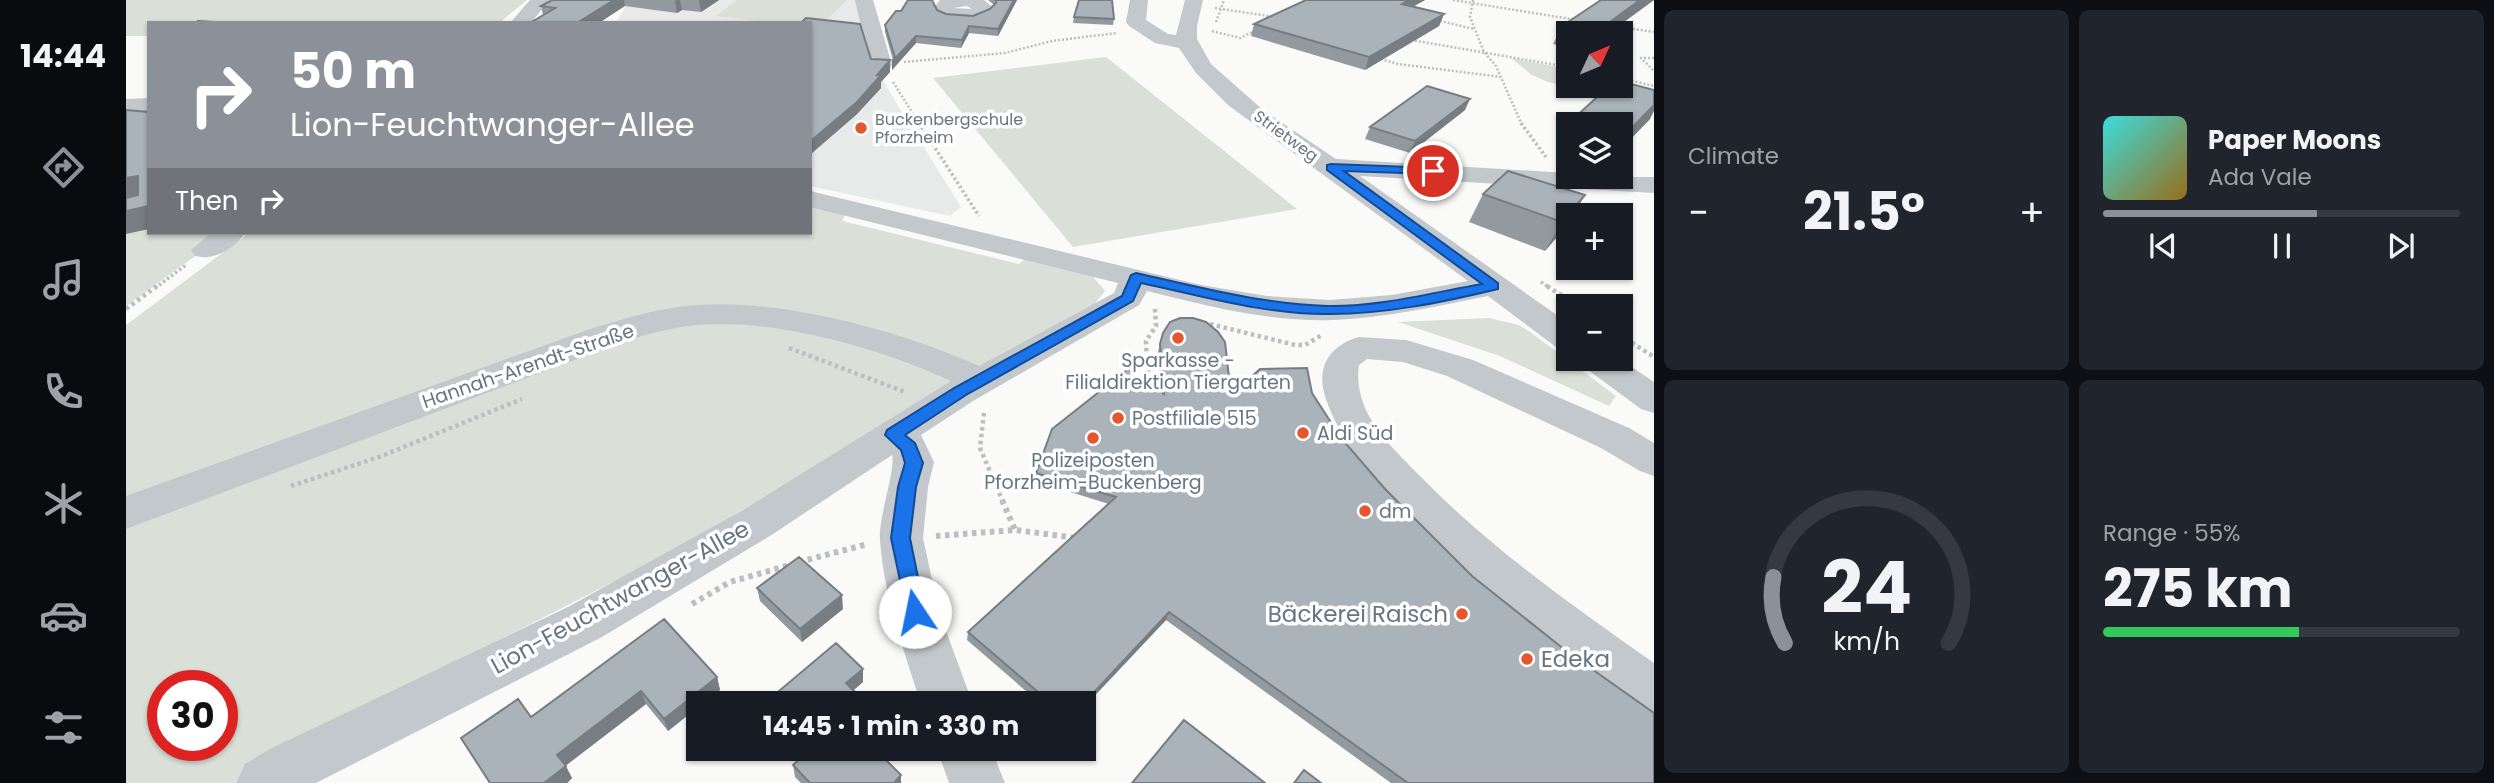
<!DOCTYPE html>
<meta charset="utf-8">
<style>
body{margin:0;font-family:Poppins,sans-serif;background:#20242c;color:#f1f3f6;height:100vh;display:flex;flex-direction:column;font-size:26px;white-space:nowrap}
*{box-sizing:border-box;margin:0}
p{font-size:23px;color:#9ea1a6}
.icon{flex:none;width:38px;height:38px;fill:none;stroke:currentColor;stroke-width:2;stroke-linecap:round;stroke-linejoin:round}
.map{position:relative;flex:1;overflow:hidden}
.side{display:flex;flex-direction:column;gap:10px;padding:10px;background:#0d0f14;width:840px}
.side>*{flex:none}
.guide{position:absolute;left:21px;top:21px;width:665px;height:214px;border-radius:0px;box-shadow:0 2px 5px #0004;background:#8c9099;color:#fff;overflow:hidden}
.needle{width:46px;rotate:46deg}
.tools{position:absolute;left:1430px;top:21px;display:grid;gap:14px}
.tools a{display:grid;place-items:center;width:77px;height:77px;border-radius:0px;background:#171b24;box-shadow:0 2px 5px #0004;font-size:35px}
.speed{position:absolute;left:21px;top:670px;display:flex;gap:14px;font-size:35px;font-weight:700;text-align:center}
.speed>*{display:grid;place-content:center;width:91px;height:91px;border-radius:50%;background:#171b24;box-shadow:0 2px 5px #0004;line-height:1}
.speed .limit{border:10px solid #d22;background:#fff;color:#111}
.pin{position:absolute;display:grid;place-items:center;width:60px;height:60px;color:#fff;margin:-30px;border:4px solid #fff;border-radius:50%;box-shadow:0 2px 7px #0007}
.me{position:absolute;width:77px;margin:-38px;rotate:349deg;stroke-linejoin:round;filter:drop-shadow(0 0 5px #0008)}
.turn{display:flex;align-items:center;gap:24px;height:147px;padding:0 28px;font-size:32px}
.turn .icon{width:91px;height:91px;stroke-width:2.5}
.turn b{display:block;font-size:49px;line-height:60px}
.then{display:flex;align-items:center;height:66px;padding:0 28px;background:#0003;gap:14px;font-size:26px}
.big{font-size:52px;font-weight:700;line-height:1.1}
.side .tile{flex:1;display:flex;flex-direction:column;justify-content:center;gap:10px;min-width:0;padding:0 24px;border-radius:10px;background:#20242c}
.side .dial{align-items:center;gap:0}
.dial svg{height:182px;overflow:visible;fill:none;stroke:#363941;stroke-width:7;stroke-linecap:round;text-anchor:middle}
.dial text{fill:#f1f3f6;stroke:none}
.song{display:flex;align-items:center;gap:21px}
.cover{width:84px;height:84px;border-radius:10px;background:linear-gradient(135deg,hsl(180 70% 55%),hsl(40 70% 35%))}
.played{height:7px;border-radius:4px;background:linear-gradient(90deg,#8c9099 60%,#363941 60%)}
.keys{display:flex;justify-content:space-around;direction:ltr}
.heat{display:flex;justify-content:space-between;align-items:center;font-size:38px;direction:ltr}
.charge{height:10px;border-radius:5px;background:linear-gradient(90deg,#34c759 55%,#363941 0)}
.side .tiles{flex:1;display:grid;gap:10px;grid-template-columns:repeat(2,1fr)}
.trip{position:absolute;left:560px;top:691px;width:410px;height:70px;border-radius:0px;background:#171b24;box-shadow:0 2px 5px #0004;font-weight:700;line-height:70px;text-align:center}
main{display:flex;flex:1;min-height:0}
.dock{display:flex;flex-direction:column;width:126px;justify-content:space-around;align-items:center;background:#090b0e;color:#9ea1a6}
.dock .icon{width:49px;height:49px}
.dock .current{color:#8c9099}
.dock b{font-size:32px;color:#f1f3f6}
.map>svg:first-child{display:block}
.built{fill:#e8e9e9}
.green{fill:#dadfd7;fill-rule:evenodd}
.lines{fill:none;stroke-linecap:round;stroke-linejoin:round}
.path-far3{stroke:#bbbfc2;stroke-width:2.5;stroke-dasharray:2 2;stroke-linecap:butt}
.path-far2{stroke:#bbbfc2;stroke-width:3.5;stroke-dasharray:2.5 2.5;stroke-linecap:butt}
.path-far1{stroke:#bbbfc2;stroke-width:4.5;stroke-dasharray:3.5 3.5;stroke-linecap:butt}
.path{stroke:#bbbfc2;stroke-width:6;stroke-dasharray:4.5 4.5;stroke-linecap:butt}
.minor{fill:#c3c8cc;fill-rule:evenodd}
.wall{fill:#929a9f}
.shaded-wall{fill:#777d82}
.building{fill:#aab3b9;stroke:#777d82;stroke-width:2}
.route{fill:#1a73e8;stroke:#114b97;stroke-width:2}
.poi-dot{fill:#e4572e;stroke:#fff;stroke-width:2.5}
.labels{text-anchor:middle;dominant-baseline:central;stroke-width:7;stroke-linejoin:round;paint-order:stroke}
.far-poi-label{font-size:16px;fill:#657683;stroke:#fff;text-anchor:start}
.far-street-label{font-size:16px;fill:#657683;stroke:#fff}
.poi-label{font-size:19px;fill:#657683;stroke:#fff;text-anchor:start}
.street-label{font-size:19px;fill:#657683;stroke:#fff}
.near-street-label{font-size:23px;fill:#657683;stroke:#fff}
.near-poi-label{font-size:23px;fill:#657683;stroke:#fff;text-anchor:end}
</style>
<main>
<nav class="dock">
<b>14:44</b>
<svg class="icon current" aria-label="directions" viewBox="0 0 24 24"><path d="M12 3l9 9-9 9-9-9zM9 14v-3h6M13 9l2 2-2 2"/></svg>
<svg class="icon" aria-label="music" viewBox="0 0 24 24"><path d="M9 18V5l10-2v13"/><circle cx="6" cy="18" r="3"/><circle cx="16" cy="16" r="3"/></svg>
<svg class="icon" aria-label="phone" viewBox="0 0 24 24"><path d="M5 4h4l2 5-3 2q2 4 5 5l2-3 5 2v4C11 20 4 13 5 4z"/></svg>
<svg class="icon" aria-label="climate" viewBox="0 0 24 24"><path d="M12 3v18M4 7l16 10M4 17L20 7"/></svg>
<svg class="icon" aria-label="car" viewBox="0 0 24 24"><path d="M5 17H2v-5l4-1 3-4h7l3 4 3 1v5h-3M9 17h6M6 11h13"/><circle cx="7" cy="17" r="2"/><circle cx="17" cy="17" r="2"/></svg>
<svg class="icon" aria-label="filters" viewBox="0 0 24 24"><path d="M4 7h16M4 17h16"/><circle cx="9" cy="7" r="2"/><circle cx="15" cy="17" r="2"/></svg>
</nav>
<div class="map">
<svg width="1528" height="783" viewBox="0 0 1528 783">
<rect width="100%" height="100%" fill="#fafaf8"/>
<path class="built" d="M503,0H730L750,70L835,207L824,216L684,186V23H490Z"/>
<path class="green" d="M0,0H401L373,23H23V36H0Z
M611,0H721L693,27L684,23H651L590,16Z
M980,57L1171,209L947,247L807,78Z
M1385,58L1442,69V86H1494L1495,80L1522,90L1483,96L1422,82L1406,75Z
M23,184V233H101L0,306V189Z
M684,204L721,212L716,221L893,264L902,256L964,273L979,291L966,307L534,558L189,734L108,783H0V325L123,233H684ZM37,686H96V746H37Z
M1363,318L1393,325L1404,332L1490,396L1483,406L1374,356L1272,322Z"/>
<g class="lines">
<path class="path-far3" d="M1327,0L1451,20
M1347,0L1344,17L1358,52L1370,66L1396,125
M1089,8L1149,17
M1310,20L1348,29
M1090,22L1098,0
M1487,26L1528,32
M1086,31L1114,38L1129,31
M1285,40L1442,67
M1251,58L1272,64L1375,77
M1528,58H1515L1528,71
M778,62L879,53L926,41L991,33
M1494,78L1528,86
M767,82L794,125"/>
<path class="path-far2" d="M793,123L853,216
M1395,123L1420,157
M1415,282L1424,288
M29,288L60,265"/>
<path class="path-far1" d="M1421,286L1452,306
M0,309L31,286
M1029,309L1030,326L1020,341L1021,367L1038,385
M1084,324L1169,345H1179L1196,335
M1494,335L1528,357
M663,348L779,392
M858,413L854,448L877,502
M165,486L253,457L396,399"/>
<path class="path" d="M876,500L889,530
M810,536L889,530L951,538
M673,562L742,544
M566,604L604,582L664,565"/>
<path class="minor" d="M404,0H423L405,23H384Z
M729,0H747L766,65L763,70H747L744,65Z
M814,0H858L868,8C855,25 820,27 807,9ZM841,6L846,9L827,8Z
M1004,0H1022L1020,20L1042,34L1050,35L1059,0H1077L1071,26V39L1085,64L1137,110L1210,159L1442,173V177H1528V193L1234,176L1442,323V350L1430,347L1362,296C1311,306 1260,318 1207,320C1144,322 1081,306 1021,291L1013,305L847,401L795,435L808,462L802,487L797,538L813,612L847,704H795C778,650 758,597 754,540C752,518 770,469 766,455L647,534L476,637L190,783H110L119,764L144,749L442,607L617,510L825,381C753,348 649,318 570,325C542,328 517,335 491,344L0,529V496L467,328C501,318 536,307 572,305C657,299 775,331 853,366L988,293L992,283L684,207V191L1075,285L1141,296L1204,300L1266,295L1342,281L1102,105L1070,73L1053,48L1029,43L1003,26L1000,22Z
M23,98V112L0,113V99Z
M85,233H119C108,249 88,261 69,256L65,250Z
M1233,337L1280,340L1347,360L1503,428L1528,443V476L1514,471L1475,448L1321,376L1277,362L1241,359L1233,365C1230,383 1235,401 1243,416C1256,439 1277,459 1295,477C1364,548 1447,606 1528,663V716L1510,709C1417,638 1234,507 1199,396C1190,367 1204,345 1233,337Z
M1453,359H1494L1528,382V413L1515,409L1458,367Z
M811,749H865L879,783H823Z"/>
</g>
<path class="wall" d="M426,0H593L575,12L556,10L551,13L499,6L417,15L415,6Z
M862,0H891L872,36L843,33L835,48L790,43L766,70L767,60L759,32V25L775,11L808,4L811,10L820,14L847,16L864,9L868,5Z
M1177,0H1299L1288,6L1318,14L1313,26L1239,70L1125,36L1128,24L1179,1Z
M1475,0H1528L1492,26L1502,29L1494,42V33H1442V48L1427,44L1436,26Z
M948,17L988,19L987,25L947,23Z
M684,23L764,72L755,82V88L731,114L686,153H684Z
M1442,50V58L1438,57Z
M1339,110L1284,153L1239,139L1244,127Z
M1524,119L1494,150V124H1443L1444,122Z
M1442,126V152L1430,148Z
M1357,194L1442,215V224L1419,251L1343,222Z
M1035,341L1105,395L1186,393L1215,438L1259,489L1528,783H1265L1040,620L957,708V704H915L841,640L842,632L983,504L909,481L910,473L1035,391L1032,352Z
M631,588L717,609L676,642L634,601Z
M538,619L591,677L594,690L542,731L520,704L439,766L446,778L441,783H364L405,717Z
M737,682L727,690L741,704H648L647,696Z
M667,765L775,775V783H675L669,777Z"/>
<path class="shaded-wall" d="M488,0H498L499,6L473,23H451Z
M551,0H554L556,10L551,13L549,1Z
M574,0H593L575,12L573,1Z
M888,0H891L872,36V29Z
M1283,0H1299L1272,15L1276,4Z
M1514,0H1528L1483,33L1481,24Z
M1318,14L1313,26L1239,70L1243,57Z
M843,26V33L835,48L836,40Z
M1502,29L1494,42V35Z
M790,36V43L766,70V62Z
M764,60V72L755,82V88L731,114L686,153V140Z
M1344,99L1339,110L1284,153L1289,141Z
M1528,105V111L1524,119L1494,150V142L1497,137Z
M12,176L23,192L0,200V178Z
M1459,195L1447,215H1442Z
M23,206V229L0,234V211Z
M1442,216V224L1419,251L1436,222Z
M716,595L717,609L676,642L674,629Z
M1043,612L1040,620L957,708V704Z
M737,669V682L721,696L720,683Z
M591,677L594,690L577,704H572V707L542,731L538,719Z
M515,691L520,704L438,767L431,755Z
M440,766L446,778L441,783H418Z
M775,775V783H768Z"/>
<path class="building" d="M426,0H488L451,23H404L429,8L415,6Z
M782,0H806L811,10L820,14L847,16L864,9L870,3V0H888L872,29L843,26L836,40L790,36L766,62L769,57L759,25L770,11H775Z
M953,0H986L988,19L948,17Z
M1180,0H1283L1276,4L1318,14L1243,57L1128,24Z
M1475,0H1514L1481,24L1502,29L1494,35V33H1456L1458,31L1436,26Z
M680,18L734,24L745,59L764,60L751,75H755L731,102L686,140H684V23H675Z
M72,21L105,23H69Z
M1494,81L1528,90V105L1497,137L1494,136V124H1453L1444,122L1483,86H1494Z
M1301,86L1344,99L1289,141L1244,127Z
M0,110L23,112V206L0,211V198L12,195V176L0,178Z
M1382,171L1459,195L1436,222L1357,194Z
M1054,318H1067L1080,322L1092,332L1099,342L1105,395L1134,369L1181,368L1186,393L1215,438L1259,489L1346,576L1439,650L1528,713V783H1282L1043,612L957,704H926L842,632L990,497L910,473L926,429L1002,369L1038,394L1034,344L1037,333L1044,322Z
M673,557L716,595L674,629L631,588Z
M538,619L591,677L538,719L515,691L431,755L440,766L418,783H364L335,738L392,699L405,717Z
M710,643L737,669L720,683L741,704H654L647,696Z
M1058,720L1139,783H1006Z
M684,749H749L775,775L768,783H684L667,765Z
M1178,770L1195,783H1168Z"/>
<path class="route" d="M1205,164L1311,168L1313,171L1307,174L1218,171L1372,283V289C1318,302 1260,314 1204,314C1140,315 1077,296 1015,283L1007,301L840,395L779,435L789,443L797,463L790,487L784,538L799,612L796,618L789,621L782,618L765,538L772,487L779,463L775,450L759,435L761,430L828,388L996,296L1005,275L1010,273C1073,287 1136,304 1201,306C1253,307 1305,293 1356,284L1201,170V165Z"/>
<g class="poi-dot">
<circle cx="735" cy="128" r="7"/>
<circle cx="1052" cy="338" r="7"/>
<circle cx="992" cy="418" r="7"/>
<circle cx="1177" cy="433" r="7"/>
<circle cx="967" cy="438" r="7"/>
<circle cx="1239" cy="511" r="7"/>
<circle cx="1336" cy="614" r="7"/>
<circle cx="1401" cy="659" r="7"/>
</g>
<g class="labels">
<g class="far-poi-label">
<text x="749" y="119">Buckenbergschule<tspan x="749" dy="18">Pforzheim</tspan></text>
</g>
<g class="far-street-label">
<text transform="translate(1160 136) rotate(36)">Strietweg</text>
</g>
<g class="poi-label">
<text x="1052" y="360" text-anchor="middle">Sparkasse -<tspan x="1052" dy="22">Filialdirektion Tiergarten</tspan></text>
<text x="1006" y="418">Postfiliale 515</text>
<text x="1191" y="433">Aldi Süd</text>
<text x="967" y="460" text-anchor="middle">Polizeiposten<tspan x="967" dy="22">Pforzheim-Buckenberg</tspan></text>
<text x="1253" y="511">dm</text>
</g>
<g class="street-label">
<text transform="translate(402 366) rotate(-19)">Hannah-Arendt-Straße</text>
</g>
<g class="near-street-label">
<text transform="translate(494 597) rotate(-29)">Lion-Feuchtwanger-Allee</text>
</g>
<g class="near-poi-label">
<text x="1322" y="614">Bäckerei Raisch</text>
<text x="1415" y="659" text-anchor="start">Edeka</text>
</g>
</g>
</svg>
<div class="tools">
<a><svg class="needle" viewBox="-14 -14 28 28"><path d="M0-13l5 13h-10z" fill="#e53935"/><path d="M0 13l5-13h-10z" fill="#9ea1a6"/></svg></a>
<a><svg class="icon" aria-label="layers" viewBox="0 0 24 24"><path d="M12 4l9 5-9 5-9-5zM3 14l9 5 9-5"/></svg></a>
<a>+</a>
<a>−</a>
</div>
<div class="speed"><div class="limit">30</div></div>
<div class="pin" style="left:1307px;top:171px;background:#d93025"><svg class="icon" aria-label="arrive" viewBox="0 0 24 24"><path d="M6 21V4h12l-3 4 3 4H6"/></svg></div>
<svg class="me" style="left:789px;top:612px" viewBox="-20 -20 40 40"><circle r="19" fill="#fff"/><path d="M0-13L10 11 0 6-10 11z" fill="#1a73e8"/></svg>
<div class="trip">14:45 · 1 min · 330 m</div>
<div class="guide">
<div class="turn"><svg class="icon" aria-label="right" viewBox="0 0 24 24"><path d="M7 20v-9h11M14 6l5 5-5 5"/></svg><div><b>50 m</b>Lion-Feuchtwanger-Allee</div></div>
<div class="then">Then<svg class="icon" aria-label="right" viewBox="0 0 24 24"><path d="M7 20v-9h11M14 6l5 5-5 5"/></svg></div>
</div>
</div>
<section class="side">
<div class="tiles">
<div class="tile"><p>Climate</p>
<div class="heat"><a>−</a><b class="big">21.5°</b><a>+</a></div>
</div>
<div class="tile">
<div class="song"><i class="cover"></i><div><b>Paper Moons</b><p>Ada Vale</p></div></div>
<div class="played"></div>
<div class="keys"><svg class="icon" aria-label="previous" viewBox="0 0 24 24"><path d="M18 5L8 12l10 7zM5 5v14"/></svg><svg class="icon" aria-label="pause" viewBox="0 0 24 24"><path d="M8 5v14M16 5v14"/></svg><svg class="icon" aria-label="next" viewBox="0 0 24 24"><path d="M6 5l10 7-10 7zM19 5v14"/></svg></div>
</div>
<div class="tile dial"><svg viewBox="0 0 100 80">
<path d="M14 69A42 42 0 1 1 86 69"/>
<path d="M14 69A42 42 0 0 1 9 40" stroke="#8c9099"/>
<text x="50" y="56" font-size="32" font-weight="700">24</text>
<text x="50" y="72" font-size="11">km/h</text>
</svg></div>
<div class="tile"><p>Range · 55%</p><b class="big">275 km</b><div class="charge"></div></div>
</div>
</section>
</main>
